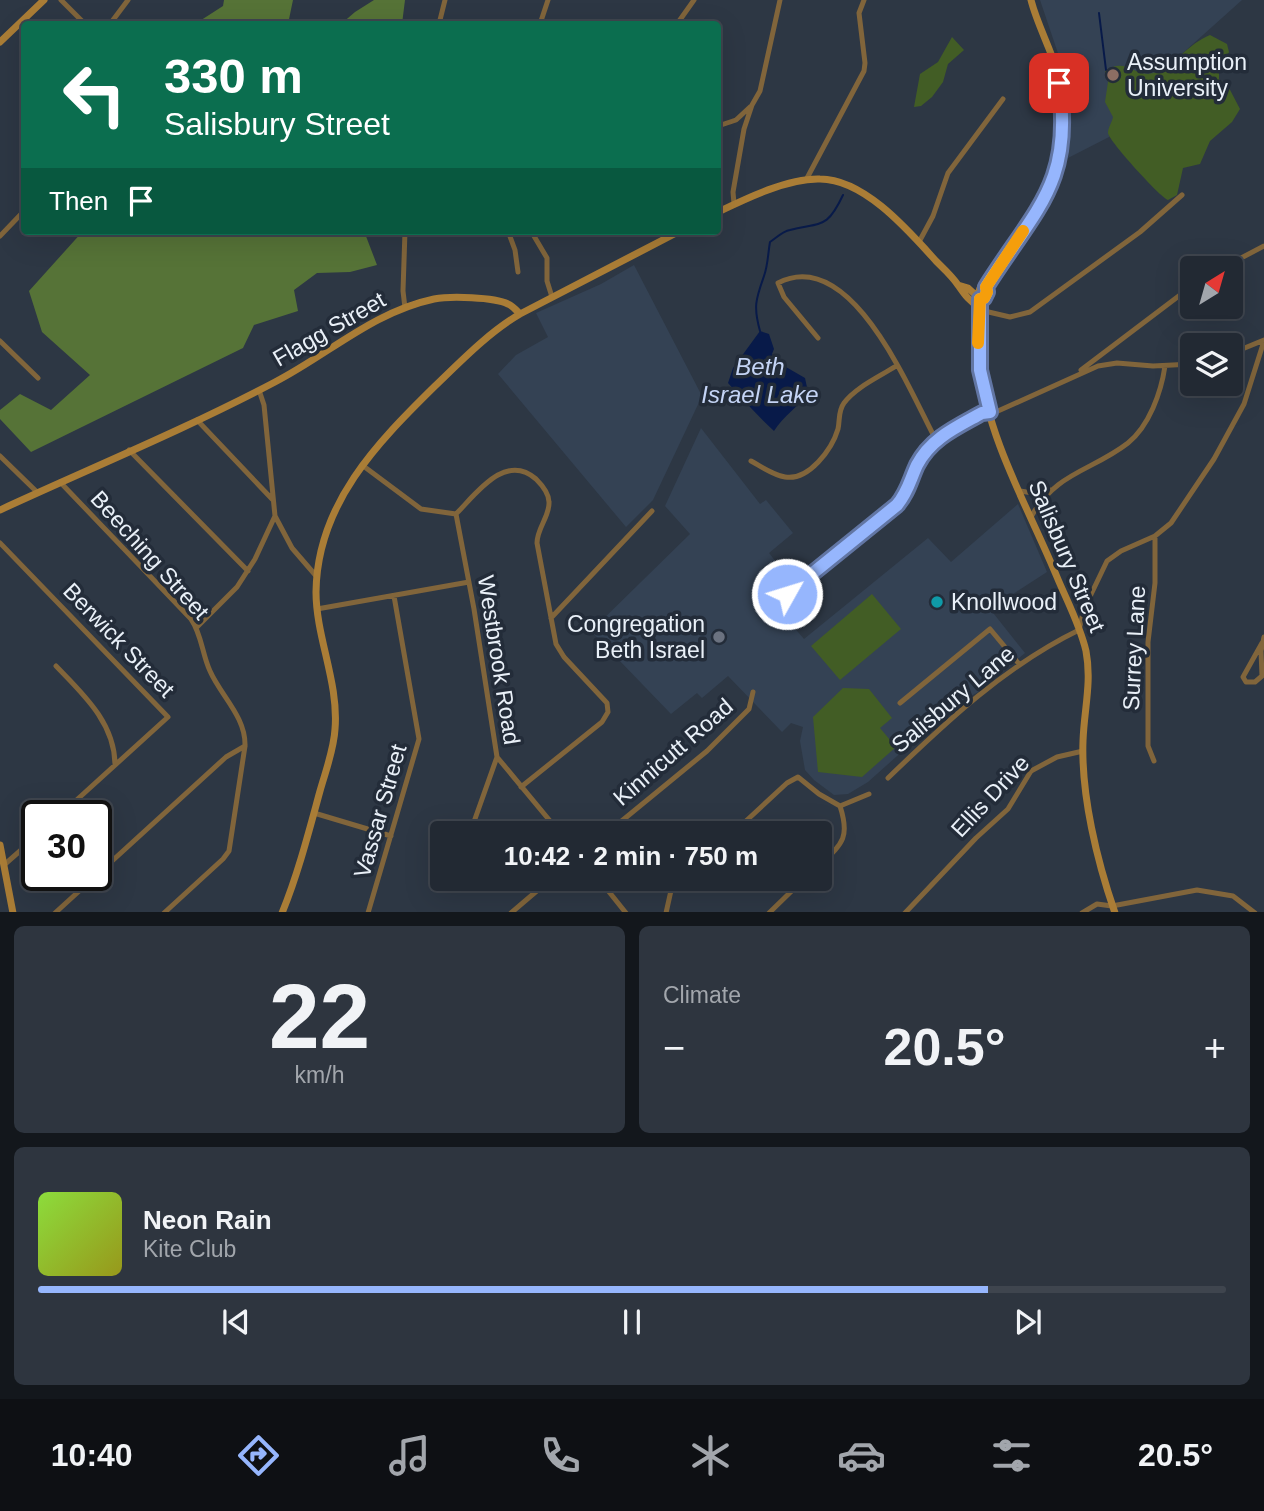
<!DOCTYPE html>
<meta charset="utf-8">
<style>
body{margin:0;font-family:Helvetica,sans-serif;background:#2e353f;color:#f1f3f6;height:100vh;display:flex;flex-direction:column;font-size:26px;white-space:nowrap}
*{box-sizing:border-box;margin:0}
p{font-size:23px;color:#a2a6ac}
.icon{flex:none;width:38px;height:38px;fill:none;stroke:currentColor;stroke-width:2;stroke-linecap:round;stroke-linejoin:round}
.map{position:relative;height:912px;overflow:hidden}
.drawer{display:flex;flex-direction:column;gap:14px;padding:14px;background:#13171c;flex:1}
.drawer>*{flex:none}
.banner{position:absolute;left:21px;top:21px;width:700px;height:214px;border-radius:7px;box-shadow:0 7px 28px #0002,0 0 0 2px #3f454e;background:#0b6e4f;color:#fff;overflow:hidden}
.needle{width:46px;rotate:37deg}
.controls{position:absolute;left:1180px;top:256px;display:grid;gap:14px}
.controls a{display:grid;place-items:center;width:63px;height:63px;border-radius:7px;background:#222933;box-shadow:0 7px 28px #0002,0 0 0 2px #3f454e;font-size:35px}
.speed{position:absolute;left:21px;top:800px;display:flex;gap:14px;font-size:35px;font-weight:700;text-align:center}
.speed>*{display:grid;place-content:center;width:91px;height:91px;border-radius:50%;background:#222933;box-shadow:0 7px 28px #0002,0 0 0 2px #3f454e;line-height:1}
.speed .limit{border:4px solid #111;border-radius:10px;background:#fff;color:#111}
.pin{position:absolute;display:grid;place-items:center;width:60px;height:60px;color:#fff;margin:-30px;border-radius:14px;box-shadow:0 4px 10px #0006}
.me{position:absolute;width:77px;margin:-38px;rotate:51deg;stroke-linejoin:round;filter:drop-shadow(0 0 5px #0008)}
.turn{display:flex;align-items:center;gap:24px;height:147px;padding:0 28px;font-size:32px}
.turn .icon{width:91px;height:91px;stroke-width:2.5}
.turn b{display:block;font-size:49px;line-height:60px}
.then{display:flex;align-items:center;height:66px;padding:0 28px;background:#0003;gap:14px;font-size:26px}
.big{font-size:52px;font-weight:800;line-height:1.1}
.drawer .tile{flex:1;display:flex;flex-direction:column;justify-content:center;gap:10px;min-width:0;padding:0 24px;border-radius:10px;background:#2e353f}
.drawer .dial{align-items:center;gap:0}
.dial b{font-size:91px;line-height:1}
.song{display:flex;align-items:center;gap:21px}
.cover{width:84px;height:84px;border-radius:10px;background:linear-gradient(135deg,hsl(90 70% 55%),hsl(60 70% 35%))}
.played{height:7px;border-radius:4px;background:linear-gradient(90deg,#96b6fd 80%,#3f454e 80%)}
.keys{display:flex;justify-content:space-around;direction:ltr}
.heat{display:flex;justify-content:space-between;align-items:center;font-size:38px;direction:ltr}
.drawer .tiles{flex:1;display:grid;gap:14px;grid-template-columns:1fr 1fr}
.tile:last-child{grid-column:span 2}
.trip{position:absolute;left:430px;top:821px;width:402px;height:70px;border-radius:7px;background:#222933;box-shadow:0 7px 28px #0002,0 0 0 2px #3f454e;font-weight:800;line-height:70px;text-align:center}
.tab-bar{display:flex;height:112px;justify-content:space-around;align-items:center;background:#0e1014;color:#a2a6ac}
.tab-bar .icon{width:49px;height:49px}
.tab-bar .selected{color:#96b6fd}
.tab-bar b{font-size:32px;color:#f1f3f6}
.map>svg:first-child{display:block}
.built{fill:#344254}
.green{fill:#425d25}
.forest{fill:#567337}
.water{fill:#081a49}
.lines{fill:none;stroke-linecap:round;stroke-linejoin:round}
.stream{stroke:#081a49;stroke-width:2}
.street{stroke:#81653b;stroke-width:5}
.secondary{stroke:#aa7d36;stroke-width:7}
.route-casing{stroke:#6276a4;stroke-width:18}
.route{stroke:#96b6fd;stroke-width:12}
.slow{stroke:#f59e0b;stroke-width:12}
.education-dot{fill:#8d6e63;stroke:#232c39;stroke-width:2.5}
.culture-dot{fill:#0f9aa8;stroke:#232c39;stroke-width:2.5}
.worship-dot{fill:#6b7280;stroke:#232c39;stroke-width:2.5}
.labels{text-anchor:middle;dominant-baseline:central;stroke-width:7;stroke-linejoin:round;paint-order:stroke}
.poi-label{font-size:23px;fill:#e9f0f8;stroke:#232c39;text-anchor:start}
.street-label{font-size:23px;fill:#e9f0f8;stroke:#232c39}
.water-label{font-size:24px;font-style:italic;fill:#c4d4f5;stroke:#232c39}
</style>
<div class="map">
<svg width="1264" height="913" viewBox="0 0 1264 913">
<rect width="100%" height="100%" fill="#2d3744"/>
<path class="built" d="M1040,0H1242L1165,69L1109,137L1068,158L1070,113L1067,80Z
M634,265L702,396L653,500L626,527L498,374L516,355L548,337L536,313L601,284Z
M701,428L760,504L766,500L793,533L769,553L791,581L797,578L804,589L779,610L804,639L928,538L951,562L1018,504L1047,572L990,609L1025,653L980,691L953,706L868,782L848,794L834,795L814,780L805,770L800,741L803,727L791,723L782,732L728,676L702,698L697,693L671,714L591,631L690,534L665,506Z"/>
<path class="green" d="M1210,35L1227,44L1229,52L1219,73V79L1229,88L1240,109L1232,122L1210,141L1200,164L1183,168L1177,195L1168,200C1160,197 1109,141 1108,133C1108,128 1112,122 1113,117L1105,102L1108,82L1105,71C1126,56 1135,78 1153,73C1174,66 1189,43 1210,35Z
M952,37L964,50L948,64L943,82L932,97L921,106L914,107L920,74L938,62Z
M872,594L901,629L840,680L811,646Z
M843,688L869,689L892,718L880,728L896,747L862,777L818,772L813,717Z"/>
<path class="forest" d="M224,0H293L288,24H195L223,6Z
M374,0H405L402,24H341L355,12Z
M83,231H364L377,265L350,272L317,273L294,290L298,311L254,325L243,348L31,452L0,419V410L20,394L51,410L90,375L42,332L29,291Z"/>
<path class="water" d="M760,331L769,334L774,349L772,354L779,363L805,378L808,392C799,407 783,416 774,431C758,416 744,401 728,383L733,368Z"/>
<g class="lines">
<path class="stream" d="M1099,13L1106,70
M760,331C753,306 756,299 764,276C768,265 768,253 770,242C776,238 783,231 790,230C822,222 827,229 843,195"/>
<path class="street" d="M61,0L85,24
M110,24L128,0
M439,24L445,0
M540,24L548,0
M677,24L694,0
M718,126L736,120L750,107
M806,180L864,71L865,63L859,13L864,0
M734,204L733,192L744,129L752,105L760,91L780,0
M405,231L403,291L405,308
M508,231L515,250L518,272
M531,231L547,258V281L552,297
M0,236L24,211
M919,242L933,216L948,173L1003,99
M1222,268L1264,246
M980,310L1010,317L1030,312L1140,232L1182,195
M818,338L784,297L778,283C852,245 910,392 936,440
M0,341L38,378
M1230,354L1264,340
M1081,370L1192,286
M259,390L264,405L275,516L292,548L317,577
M197,420L272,499
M129,450L248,571
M0,456L38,493
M751,461C762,467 773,475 785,477C809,481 832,449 838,429C840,420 838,411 844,403C856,387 879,377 896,366
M362,465L421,509L456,514
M60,482L191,619C202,635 202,654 210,671C221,696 246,717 245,746L229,851L223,859L164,913
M1020,491L1033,493L1051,490
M456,514C476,494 505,452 536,479C542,485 549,493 549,502C550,516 537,528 537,543L556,644L564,657L607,703L608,712L602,722L521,787
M456,514L474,609L497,757L560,833
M1031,517C1056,472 1092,471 1128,443C1149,426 1161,393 1165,366
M0,543L168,717L59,816
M787,594L897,505C909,491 909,481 917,465C931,437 967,415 998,411L1098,366L1117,363L1153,366L1192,364
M317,609L469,582
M551,618L652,511
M197,627L237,587L255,559L275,516
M1262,643L1243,677L1246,682H1255L1262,676L1261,651L1264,637
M56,666C83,694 115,723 115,765
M900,703L990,629L1019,664
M1154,761L1148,746V642L1155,583V536
M888,778C946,722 1005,666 1079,630L1084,609L1107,561L1121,551L1155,536L1171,523L1214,459L1244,404L1264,341
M840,806L869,794
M314,813L391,836
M470,833L497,757
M607,833L707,751L749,709L753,692
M733,833L787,783L798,777L819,794L840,806C850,837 843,843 821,864
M4,865L37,836
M598,878L626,913
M55,913L226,757L245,746
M368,913L419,739L394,596
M511,913L552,878
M666,913L672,886L677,878
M769,913L805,878
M905,913L976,838L1008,809L1031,771L1057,757L1083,751
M1082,913L1097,904L1112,906L1197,890L1233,896L1255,913"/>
<path class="secondary" d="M0,42L44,0
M718,212C745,199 788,178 820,179C864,179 908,230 936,261C943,268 952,276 958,285C965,295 968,300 980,308
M958,285L968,288L980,299C979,322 977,345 980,368C988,440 1030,511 1057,577C1067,601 1080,625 1086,651C1092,682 1084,710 1083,741C1081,795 1097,861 1115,913
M986,287L987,292L984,298L980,299L978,294L980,288L986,287C1034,210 1082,170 1057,71C1050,47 1037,24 1031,0
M0,510C91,468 186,429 275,382C329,354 373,312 434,299C450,296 494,297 508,304C513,306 517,311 520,314L680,231
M0,845L13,913
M282,913C298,874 309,831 320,791C326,770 334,749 335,729C339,683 316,637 316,592C317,504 377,443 435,386C461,361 489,332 520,314"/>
</g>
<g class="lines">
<defs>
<path id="route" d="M787,594L897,505C908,492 910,480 917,465C931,438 957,427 982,413L990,412L980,370V299L984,298L987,292L986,287C1035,209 1074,183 1059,83"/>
</defs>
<use href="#route" class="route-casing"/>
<use href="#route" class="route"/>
<path class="slow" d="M978,343L980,299L984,298L987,292L986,287L1023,231"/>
</g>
<circle class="education-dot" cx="1113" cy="75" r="7"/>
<circle class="culture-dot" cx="937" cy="602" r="7"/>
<circle class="worship-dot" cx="719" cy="637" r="7"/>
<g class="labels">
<g class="poi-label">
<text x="1127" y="62">Assumption<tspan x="1127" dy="26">University</tspan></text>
<text x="951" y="602">Knollwood</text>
<text x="705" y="624" text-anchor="end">Congregation<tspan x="705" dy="26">Beth Israel</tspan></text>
</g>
<g class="street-label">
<text transform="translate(329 329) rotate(-30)">Flagg Street</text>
<text transform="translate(150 555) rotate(48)">Beeching Street</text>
<text transform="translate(1067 556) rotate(67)">Salisbury Street</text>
<text transform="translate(119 640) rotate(46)">Berwick Street</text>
<text transform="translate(1134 648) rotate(-87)">Surrey Lane</text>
<text transform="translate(499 660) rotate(81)">Westbrook Road</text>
<text transform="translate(953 699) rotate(-40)">Salisbury Lane</text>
<text transform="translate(673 752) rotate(-41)">Kinnicutt Road</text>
<text transform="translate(990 796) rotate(-47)">Ellis Drive</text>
<text transform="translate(380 811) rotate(-74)">Vassar Street</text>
</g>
<g class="water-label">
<text x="760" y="366">Beth<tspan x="760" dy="28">Israel Lake</tspan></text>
</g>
</g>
</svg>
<div class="controls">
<a><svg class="needle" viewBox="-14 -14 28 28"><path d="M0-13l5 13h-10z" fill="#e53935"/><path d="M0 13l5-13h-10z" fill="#a2a6ac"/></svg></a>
<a><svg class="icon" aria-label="layers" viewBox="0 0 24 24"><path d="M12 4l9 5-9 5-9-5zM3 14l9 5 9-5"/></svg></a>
</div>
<div class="speed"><div class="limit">30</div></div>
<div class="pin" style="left:1059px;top:83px;background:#d93025"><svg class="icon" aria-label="arrive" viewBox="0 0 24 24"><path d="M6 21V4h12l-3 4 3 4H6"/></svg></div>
<svg class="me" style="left:787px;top:594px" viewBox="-20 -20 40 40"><circle r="17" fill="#96b6fd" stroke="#fff" stroke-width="3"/><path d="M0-11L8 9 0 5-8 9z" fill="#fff"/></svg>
<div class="trip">10:42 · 2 min · 750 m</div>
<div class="banner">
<div class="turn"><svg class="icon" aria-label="left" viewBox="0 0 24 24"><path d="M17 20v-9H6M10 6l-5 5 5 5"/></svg><div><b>330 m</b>Salisbury Street</div></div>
<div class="then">Then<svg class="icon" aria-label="arrive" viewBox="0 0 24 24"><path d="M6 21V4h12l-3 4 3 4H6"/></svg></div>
</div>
</div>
<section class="drawer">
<div class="tiles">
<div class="tile dial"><b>22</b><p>km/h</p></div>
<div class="tile"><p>Climate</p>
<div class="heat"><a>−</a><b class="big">20.5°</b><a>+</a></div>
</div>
<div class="tile">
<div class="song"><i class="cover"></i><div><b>Neon Rain</b><p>Kite Club</p></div></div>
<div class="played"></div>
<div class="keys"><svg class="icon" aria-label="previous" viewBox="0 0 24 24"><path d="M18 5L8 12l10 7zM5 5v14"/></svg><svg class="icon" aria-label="pause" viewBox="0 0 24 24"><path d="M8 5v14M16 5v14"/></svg><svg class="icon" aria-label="next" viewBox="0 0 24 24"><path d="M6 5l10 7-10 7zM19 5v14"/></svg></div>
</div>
</div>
</section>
<nav class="tab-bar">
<b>10:40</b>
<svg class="icon selected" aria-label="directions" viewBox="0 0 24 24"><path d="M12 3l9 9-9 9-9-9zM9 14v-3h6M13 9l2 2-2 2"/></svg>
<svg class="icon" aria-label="music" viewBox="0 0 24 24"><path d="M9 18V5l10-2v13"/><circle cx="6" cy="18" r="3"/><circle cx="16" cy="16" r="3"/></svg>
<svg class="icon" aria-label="phone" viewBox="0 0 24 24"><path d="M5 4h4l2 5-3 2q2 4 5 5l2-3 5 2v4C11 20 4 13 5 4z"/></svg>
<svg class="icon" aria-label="climate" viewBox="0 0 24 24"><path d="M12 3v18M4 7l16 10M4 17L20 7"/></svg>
<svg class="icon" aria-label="car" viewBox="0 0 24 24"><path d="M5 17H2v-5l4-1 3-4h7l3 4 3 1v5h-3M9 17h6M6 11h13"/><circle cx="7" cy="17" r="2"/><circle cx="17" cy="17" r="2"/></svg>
<svg class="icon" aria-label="filters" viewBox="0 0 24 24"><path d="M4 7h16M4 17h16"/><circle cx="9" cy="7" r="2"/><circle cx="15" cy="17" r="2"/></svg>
<b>20.5°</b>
</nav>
